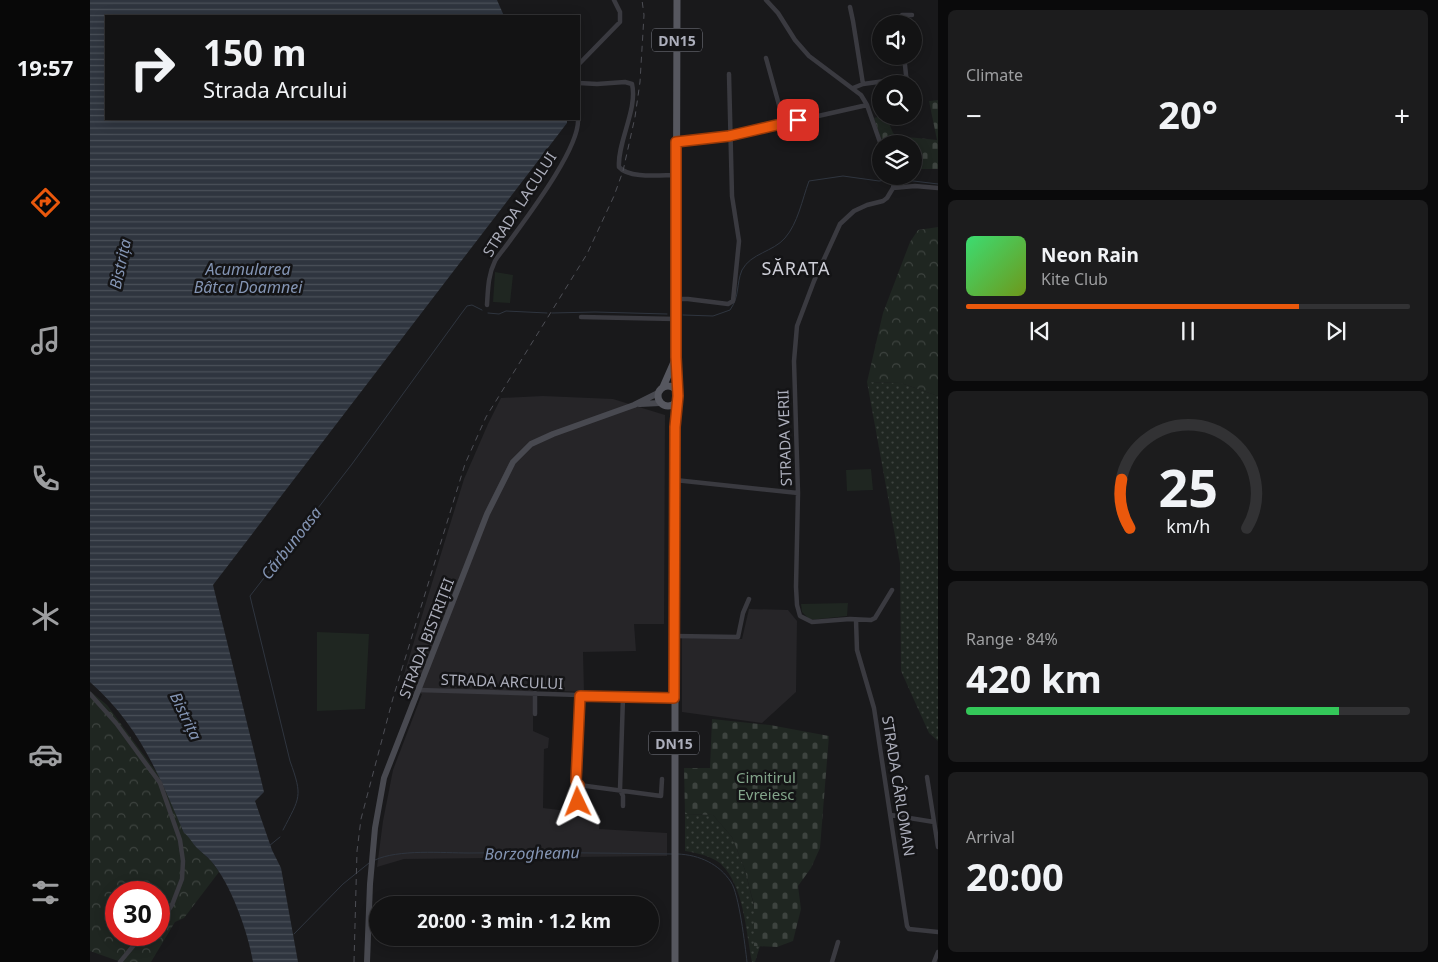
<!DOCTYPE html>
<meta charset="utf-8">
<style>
body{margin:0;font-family:"Noto Sans",sans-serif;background:#1c1c1d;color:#f1f3f6;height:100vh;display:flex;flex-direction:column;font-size:19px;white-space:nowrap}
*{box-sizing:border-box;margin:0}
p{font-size:16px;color:#9d9ea0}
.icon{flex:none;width:28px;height:28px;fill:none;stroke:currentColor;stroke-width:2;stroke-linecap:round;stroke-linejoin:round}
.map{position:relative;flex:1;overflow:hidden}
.details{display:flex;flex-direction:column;gap:10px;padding:10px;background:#0a0a0b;width:500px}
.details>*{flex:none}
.banner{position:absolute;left:15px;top:15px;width:475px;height:105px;border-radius:0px;box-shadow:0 2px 12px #0003,0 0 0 1px #323234;background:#131314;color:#f1f3f6;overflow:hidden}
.buttons{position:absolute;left:782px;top:15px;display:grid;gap:10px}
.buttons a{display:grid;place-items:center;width:50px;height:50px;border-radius:50%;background:#131314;box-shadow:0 2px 12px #0003,0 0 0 1px #323234;font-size:25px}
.speed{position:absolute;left:15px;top:881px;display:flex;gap:10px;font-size:25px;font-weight:700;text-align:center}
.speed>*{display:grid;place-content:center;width:65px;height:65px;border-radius:50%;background:#131314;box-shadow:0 2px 12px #0003,0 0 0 1px #323234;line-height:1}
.speed .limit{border:8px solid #d22;background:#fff;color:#111}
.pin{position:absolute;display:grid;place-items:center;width:42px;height:42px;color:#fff;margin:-21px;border-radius:10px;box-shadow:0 2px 8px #0006}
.me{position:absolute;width:55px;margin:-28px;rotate:358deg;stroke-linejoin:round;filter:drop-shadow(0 0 4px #0008)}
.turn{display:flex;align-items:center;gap:18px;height:105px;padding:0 15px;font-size:22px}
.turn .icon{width:65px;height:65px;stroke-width:2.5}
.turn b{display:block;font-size:35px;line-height:42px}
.big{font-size:38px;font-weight:700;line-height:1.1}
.details .card{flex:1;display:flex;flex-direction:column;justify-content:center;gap:8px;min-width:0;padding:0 18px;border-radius:8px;background:#1c1c1d}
.details .dial{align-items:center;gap:0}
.dial svg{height:130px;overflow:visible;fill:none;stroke:#323234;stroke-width:7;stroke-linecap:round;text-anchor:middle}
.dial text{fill:#f1f3f6;stroke:none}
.song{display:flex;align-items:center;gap:15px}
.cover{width:60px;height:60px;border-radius:8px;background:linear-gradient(135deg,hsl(140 70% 55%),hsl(80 70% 35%))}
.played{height:5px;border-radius:2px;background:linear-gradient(90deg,#ea580c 75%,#323234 75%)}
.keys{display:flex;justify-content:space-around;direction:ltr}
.heat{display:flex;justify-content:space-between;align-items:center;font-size:28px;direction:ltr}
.charge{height:8px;border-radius:4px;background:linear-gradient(90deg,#34c759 84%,#323234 0)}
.trip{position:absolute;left:279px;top:896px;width:290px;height:50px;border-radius:25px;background:#131314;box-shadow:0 2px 12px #0003,0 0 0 1px #323234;font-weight:700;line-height:50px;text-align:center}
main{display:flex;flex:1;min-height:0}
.dock{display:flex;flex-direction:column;width:90px;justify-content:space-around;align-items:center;background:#080808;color:#9d9ea0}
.dock .icon{width:35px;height:35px}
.dock .active{color:#ea580c}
.dock b{font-size:22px;color:#f1f3f6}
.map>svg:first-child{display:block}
.built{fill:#262528}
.grass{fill:url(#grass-dots)}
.forest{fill:url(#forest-crowns);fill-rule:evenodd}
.cemetery{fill:url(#cemetery-stones)}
.garden{fill:#1f2621}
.water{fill:url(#water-rules)}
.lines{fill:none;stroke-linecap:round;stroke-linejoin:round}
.stream{stroke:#2f353f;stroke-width:1}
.street{stroke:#3a3a40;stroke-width:4.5}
.secondary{stroke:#484950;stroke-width:6}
.primary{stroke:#56575f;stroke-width:7}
.rail{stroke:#4d4e55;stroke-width:1;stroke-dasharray:6 5;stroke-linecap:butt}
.route-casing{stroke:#983908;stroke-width:12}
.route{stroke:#ea580c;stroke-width:9}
.labels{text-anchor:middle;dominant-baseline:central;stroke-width:5;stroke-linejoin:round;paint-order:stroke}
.shield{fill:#141416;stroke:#7e808a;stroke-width:1}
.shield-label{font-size:14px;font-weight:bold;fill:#acaebb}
.street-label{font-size:15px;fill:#acaebb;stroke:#141416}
.park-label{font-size:15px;fill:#83a58b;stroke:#141416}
.water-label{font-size:16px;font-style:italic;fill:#8495b4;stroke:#141416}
.quarter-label{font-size:18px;letter-spacing:1px;fill:#cdced7;stroke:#141416}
</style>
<main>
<nav class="dock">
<b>19:57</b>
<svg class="icon active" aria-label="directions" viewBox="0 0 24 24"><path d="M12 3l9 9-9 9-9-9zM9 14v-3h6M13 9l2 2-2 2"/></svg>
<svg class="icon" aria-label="music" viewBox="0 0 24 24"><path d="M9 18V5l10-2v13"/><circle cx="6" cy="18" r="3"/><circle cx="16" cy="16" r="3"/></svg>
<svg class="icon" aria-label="phone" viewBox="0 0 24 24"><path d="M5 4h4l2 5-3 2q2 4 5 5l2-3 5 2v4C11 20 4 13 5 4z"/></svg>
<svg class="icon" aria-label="climate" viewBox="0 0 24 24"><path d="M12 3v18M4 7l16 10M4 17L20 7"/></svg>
<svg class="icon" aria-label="car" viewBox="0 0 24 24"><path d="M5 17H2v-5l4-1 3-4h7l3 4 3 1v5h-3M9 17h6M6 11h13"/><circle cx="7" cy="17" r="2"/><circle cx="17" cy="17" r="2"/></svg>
<svg class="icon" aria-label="filters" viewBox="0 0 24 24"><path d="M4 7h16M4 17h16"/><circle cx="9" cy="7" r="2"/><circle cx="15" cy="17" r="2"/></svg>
</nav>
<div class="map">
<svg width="848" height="962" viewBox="0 0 848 962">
<defs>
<pattern id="grass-dots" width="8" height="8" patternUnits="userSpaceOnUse" patternTransform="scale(1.25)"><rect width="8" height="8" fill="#1f2621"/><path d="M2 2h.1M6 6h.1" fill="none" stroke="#3d433f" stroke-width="1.8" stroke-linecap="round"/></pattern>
<pattern id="forest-crowns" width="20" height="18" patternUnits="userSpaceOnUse" patternTransform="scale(1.25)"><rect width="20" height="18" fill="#1f2621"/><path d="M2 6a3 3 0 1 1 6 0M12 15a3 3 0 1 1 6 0" fill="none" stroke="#3d433f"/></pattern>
<pattern id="cemetery-stones" width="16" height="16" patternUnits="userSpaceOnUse" patternTransform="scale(1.25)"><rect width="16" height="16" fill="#1f2621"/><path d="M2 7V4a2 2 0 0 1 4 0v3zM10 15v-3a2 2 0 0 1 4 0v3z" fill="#3d433f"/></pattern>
<pattern id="water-rules" width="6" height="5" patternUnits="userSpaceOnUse" patternTransform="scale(1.25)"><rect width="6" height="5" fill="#2f353f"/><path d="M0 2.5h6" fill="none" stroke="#4a5059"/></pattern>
</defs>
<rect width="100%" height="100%" fill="#19191b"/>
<path class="built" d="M453,396L523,399L575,415L574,624H544L546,651L493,652L494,692L443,690V731L459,738L458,748L454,749L453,808L510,815L509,829L577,833V856L314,859L287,867L293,821L303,770L332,694L310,687L374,479L398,424L411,398Z
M659,609L698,610L707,621L706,692L672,723L592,712V638L652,639Z"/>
<path class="grass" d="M777,382L811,383L848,396V741L839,733L811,671L810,563Z
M595,814L623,815L642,837L655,870L664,906V945L670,946L665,962H662C656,932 654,886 631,864C622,856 607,853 595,851Z"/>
<path class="forest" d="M848,227V396L811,383L777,382L793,313L820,242L828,230Z
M0,691L17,705L73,781L105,846L121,861L129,872L94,918L85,922L61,962H31L0,951ZM26,892H69V935H26Z"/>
<path class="cemetery" d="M848,100V169H824V144H793L784,118L791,116L797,118L803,133L807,136L847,140L839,101Z
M622,719L680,725L739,736L730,848L721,868L708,886L711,909L703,941L687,947L664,946V905L655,870L642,837L623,815L595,814L594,768H620Z"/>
<path class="garden" d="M405,272L423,275L420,303L403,302Z
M781,469L783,490L757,491L756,470Z
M758,603L757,616L720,620L712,612L711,604Z
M227,632L279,634L275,709L227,711Z"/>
<path class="water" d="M0,0H407L414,16H16V119H477V123L123,585L174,792L165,801L182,850L191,868L208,962H163C158,932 141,884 121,861C117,856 111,852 107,848C102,843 99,836 94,833C69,775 49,725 0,682Z"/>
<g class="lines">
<path class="stream" d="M807,179L848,184
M398,313L409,314L416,311L457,313
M462,313L505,312L577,314
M593,315L623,316L640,310C650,296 646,284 652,270C661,253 683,252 695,238C708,223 712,200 719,181L753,176L789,181L803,179
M193,830C210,797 213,797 200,761L160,596L262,464L371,314L377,306L382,305L392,310
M179,846L190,837
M588,854C610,855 629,864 641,882C649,894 655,945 657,962
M285,860C308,849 353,853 379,853C447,852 514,853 582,854
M204,934L253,884L279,863"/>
<path class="street" d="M676,0L688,13L705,40L719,56L771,95L777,105L791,145
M760,7L763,21L773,84
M810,24V17L812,15H822
M814,56L817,84
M676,58L694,123
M489,64L530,22V12L524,0
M489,83L507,84L535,82L542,84C548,109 527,143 529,167C539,179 571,175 586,175
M763,88L773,84L817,78
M586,141L639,136L777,105
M803,188L825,186L848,188
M586,299H598L638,304L643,301L649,241L642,196L639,74
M397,305C398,289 398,275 405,261C409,254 415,248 419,242C437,217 490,148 488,119
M491,317L586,319
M585,480L708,493
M802,590L785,618L781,620L760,619L722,622L710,616L707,605L706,587L708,493L704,361L707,326L724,281L750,224L764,211L777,205L793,201L797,198L803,188L805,176
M766,620L767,650L784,708L817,926L819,929L848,932
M585,636L648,637L653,613L659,599
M329,690L584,698
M0,694L26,723L70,783L90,840L93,861L92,879L82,905L69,924
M445,714V693
M837,777L848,847
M489,785L571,796L572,779
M487,802L489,785L487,782L490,696
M533,806V796L530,790L533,697
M801,815L844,822
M30,962L44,945L56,935
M742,962L748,942
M844,962L848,952"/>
<path class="secondary" d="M550,404L570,403
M277,962L280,884L285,828L294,778L397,514L423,462L441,444L463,434L544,405L568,393"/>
<path class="primary" d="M587,0L586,357L588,394
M568 396a10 10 0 1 1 20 0a10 10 0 1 1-20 0Z
M573,387L584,362
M585,962V427L588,398"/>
<path class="rail" d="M264,962L267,851L271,819L303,698L375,464L396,417L497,254L524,196L533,171L545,117L550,82L554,15L552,0"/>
</g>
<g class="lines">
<defs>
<path id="route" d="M488,802L489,785L486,782L490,696L584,698L585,427L588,396L586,357V142L639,136L708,120"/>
</defs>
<use href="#route" class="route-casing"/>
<use href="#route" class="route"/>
</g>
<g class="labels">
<g class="shield">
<rect x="562" y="28.5" width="50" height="23" rx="4"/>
<rect x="559" y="731.5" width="50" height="23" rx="4"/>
</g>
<g class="shield-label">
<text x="587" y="40">DN15</text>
<text x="584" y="743">DN15</text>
</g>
<g class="street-label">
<text transform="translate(429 204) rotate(-57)">STRADA LACULUI</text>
<text transform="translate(694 438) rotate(-92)">STRADA VERII</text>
<text transform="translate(336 638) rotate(-69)">STRADA BISTRIȚEI</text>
<text transform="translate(412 681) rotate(2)">STRADA ARCULUI</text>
<text transform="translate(809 786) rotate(81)">STRADA CÂRLOMAN</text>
</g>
<g class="park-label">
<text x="676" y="777">Cimitirul<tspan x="676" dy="17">Evreiesc</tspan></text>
</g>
<g class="water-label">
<text transform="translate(30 264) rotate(-78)">Bistrița</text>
<text x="158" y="269">Acumularea<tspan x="158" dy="18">Bâtca Doamnei</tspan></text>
<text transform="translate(201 543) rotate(-52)">Cărbunoasa</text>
<text transform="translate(96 716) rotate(64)">Bistrița</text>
<text transform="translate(442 853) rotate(-1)">Borzogheanu</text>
</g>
<g class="quarter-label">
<text x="706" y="268">SĂRATA</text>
</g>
</g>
</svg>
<div class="buttons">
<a><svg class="icon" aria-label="sound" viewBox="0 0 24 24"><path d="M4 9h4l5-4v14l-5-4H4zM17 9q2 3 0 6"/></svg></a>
<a><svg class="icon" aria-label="search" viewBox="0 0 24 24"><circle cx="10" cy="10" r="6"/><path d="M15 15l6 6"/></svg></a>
<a><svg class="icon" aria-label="layers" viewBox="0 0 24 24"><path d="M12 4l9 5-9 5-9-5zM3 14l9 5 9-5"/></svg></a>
</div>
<div class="speed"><div class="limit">30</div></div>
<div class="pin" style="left:708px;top:120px;background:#d93025"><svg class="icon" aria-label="arrive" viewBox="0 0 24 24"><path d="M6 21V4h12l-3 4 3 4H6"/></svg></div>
<svg class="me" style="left:488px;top:802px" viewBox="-20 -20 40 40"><path d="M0-17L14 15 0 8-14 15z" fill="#ea580c" stroke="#fff" stroke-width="4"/></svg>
<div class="trip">20:00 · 3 min · 1.2 km</div>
<div class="banner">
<div class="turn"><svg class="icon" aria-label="right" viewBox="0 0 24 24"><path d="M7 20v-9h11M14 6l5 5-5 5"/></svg><div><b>150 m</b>Strada Arcului</div></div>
</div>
</div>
<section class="details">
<div class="card"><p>Climate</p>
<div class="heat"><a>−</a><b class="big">20°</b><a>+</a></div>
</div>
<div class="card">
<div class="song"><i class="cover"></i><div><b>Neon Rain</b><p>Kite Club</p></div></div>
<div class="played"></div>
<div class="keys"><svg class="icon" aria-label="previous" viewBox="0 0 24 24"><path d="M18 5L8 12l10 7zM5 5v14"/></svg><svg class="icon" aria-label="pause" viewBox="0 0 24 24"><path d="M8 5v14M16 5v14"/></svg><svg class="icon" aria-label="next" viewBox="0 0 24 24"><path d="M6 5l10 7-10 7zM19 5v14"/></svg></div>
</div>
<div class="card dial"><svg viewBox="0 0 100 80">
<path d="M14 69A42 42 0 1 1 86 69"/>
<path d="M14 69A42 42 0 0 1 9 39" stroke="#ea580c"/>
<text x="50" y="56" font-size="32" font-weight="700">25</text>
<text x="50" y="72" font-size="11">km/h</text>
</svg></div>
<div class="card"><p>Range · 84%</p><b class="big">420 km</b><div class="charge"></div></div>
<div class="card"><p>Arrival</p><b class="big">20:00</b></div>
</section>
</main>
